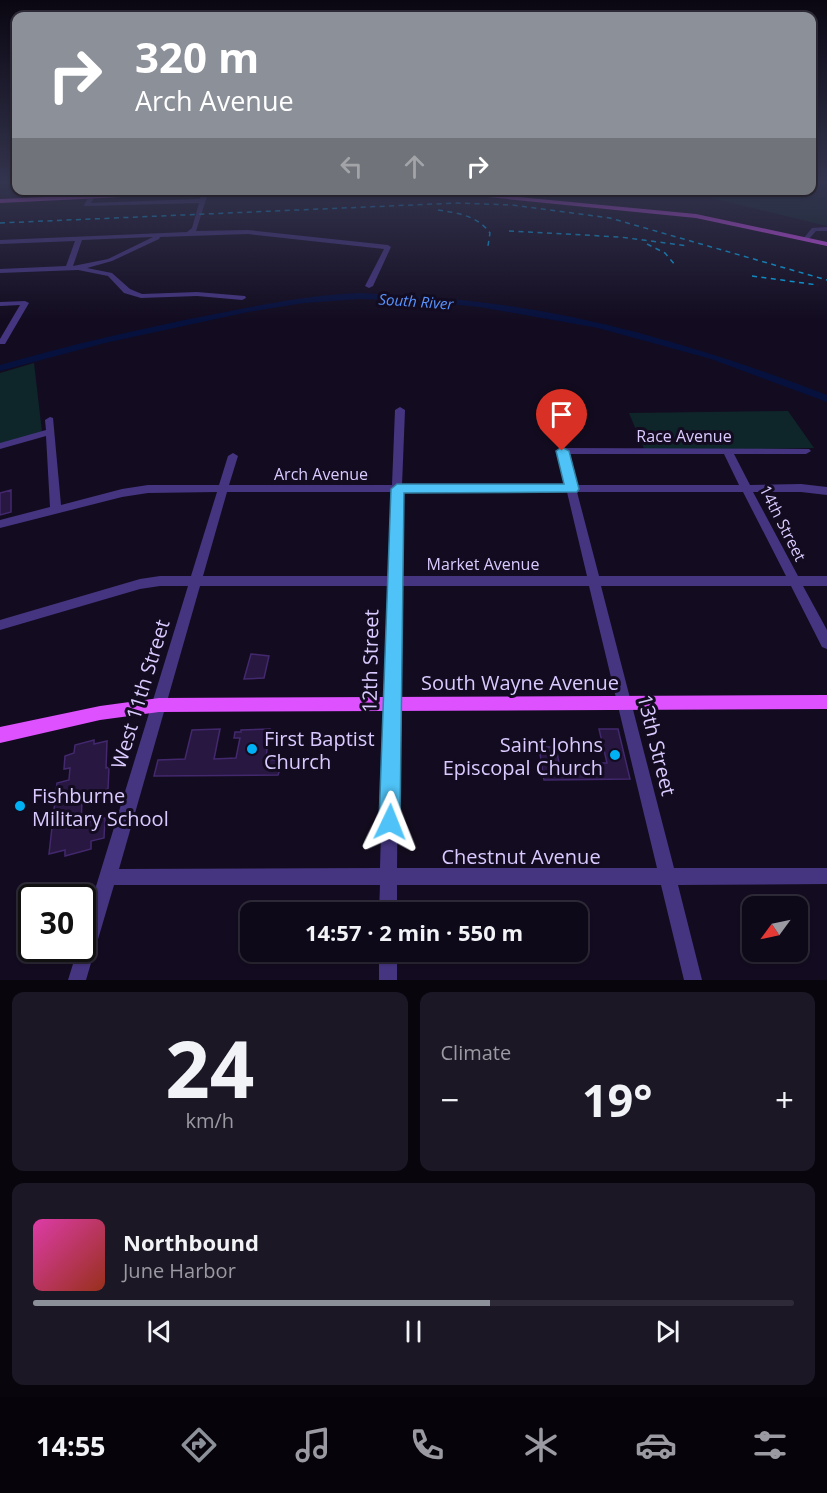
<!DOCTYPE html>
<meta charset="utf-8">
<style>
body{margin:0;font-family:"Open Sans",sans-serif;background:#1c1725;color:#f1f3f6;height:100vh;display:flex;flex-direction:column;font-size:22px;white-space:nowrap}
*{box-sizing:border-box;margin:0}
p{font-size:20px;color:#9b9aa2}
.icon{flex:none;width:33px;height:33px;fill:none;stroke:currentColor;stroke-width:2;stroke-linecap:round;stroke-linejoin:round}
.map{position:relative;height:980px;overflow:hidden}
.panel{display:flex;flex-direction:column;gap:12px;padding:12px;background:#08050d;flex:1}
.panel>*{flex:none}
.guide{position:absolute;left:12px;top:12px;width:804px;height:183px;border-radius:12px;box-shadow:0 2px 4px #0004,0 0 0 2px #2e2a37;background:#8c9099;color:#fff;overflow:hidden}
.needle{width:39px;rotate:237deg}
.controls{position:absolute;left:742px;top:896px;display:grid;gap:12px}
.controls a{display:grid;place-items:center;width:66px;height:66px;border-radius:12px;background:#0e0918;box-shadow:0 2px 4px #0004,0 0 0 2px #2e2a37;font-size:30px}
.speed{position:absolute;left:18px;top:884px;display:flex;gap:12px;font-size:30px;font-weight:700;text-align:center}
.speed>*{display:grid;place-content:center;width:78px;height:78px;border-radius:50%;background:#0e0918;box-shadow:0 2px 4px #0004,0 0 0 2px #2e2a37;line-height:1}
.speed .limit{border:3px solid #111;border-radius:9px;background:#fff;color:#111}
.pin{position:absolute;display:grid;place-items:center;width:51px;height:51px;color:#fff;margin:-62px -26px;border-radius:50% 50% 50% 0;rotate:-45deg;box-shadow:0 0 6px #0007}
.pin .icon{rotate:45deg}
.me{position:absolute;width:66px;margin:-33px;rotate:2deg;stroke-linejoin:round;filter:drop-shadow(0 0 4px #0008)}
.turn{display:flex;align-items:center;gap:21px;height:126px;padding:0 24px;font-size:27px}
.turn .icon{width:78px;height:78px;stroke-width:2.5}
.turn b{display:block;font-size:42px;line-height:51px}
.lanes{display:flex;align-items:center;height:57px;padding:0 24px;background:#0003;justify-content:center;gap:30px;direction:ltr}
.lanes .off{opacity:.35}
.big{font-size:45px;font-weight:700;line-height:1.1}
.panel .card{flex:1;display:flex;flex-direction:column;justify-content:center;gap:9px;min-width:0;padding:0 21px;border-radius:12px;background:#1c1725}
.panel .dial{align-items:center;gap:0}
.dial b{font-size:78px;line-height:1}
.song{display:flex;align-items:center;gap:18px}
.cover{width:72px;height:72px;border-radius:9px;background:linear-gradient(135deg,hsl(320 70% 55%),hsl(10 70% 35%))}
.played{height:6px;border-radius:3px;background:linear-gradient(90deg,#8c9099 60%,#2e2a37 60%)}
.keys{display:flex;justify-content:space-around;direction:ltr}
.heat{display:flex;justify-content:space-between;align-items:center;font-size:33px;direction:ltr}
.panel .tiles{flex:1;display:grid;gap:12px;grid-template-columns:1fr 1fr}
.card:last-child{grid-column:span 2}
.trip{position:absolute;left:240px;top:902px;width:348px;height:60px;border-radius:12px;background:#0e0918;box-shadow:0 2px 4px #0004,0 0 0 2px #2e2a37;font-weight:700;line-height:60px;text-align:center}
.dock{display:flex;height:96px;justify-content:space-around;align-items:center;background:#06040a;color:#9b9aa2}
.dock .icon{width:42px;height:42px}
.dock .active{color:#8c9099}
.dock b{font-size:27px;color:#f1f3f6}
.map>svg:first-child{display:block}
.green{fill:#0e262a}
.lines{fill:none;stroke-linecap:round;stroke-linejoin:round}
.river{fill:#07113d;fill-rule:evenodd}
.building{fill:#271741;stroke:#43286e;stroke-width:1.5}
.minor{fill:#453581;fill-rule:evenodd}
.major{fill:#de51ff;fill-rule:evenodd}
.rail{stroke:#00b0f5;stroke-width:1.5;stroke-dasharray:5 4.5;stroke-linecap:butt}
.route{fill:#4fc3f7;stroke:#337fa1;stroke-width:1.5}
.poi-dot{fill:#00b0f5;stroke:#130c20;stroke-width:2}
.labels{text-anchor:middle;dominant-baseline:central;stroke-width:6;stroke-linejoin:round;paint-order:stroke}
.far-water-label{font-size:15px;font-style:italic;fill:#5894ff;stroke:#130c20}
.street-label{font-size:16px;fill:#dacaff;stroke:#130c20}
.near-street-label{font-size:20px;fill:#dacaff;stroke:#130c20}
.near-poi-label{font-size:20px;fill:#dacaff;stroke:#130c20;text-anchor:start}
</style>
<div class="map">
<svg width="827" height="980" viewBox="0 0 827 980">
<rect width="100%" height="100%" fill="#130c20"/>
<path class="green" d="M812,183H827V226L683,191L812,190Z
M34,363L42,432L0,445V373Z
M788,411L814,448L645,451L629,413Z"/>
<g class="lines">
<path class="river" d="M360,293C400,295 439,297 479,302C599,316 715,352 827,395V402L711,359L598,328L479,307L420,301L360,299L304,303L248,312L105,343L0,371V365C69,345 139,329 210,315C260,305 309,295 360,293Z"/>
</g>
<path class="building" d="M11,490V512L0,515V493Z
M251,654L269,656L264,678L244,679Z
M220,729L214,759L236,758L240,738H234L235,732H241V730L270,729L269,733H274V739H268L266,759L283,761L278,775L154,776L158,760L185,759L192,730Z
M599,729H618L630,779L544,780L539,747H556L559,763H607Z
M94,740V744L107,741L106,768L109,767L108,789L95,792V798L82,801L81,824L105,818L104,838L91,841V849L65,856V850L49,854L57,783L69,780L70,768L64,769L65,756L74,753L75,745Z"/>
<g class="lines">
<path class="minor" d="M93,190H98L91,203L200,199L203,190H209L196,231L248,230L388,245L391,247L373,286L369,288L365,286L384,249L248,234L160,237L159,239L112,261L87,268L112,273L130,289L142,294L197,292L245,296L246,298L242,300L197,296L141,298L124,293L108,276L78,270L0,273V269L66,266L75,241L0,244V240L187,232L192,228L199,203L85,206L84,205ZM153,237L108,259L73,266L82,240Z
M827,227V231H816L808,240L803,239L812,228Z
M25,301L29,303L5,344H0V339L20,305L0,306V302Z
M400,407L405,410L402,485H565L557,451L562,448L809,449L811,451L806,454H734L750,485L801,484L827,487V495L801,492H753L798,576H827V586H803L827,630V649L822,647L791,586H601L674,868H827V884L678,885L702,980H684L661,885H397V912H379L380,885H114L86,980H68L78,948H82V932L188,586H160L140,589L0,630V620L140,579L160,576H191L217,492L148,493L122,497L0,528V520L50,507L46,436L0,449V443L46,430L45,420L50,417L53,418L61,505L122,489L148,485H219L228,456L233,453L238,456L229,485H392L395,410ZM568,454H724L739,485H576ZM227,492H391L388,576H203ZM402,492H567L587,576H400ZM577,492H743L786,576H599ZM200,586H388L380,868L119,869ZM400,586H589L657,868H397Z
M379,951H397V980H379Z"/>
<path class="major" d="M203,190H264L0,203V199Z
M417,190H446L696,214L827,242V246L696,218Z
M827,695V709L159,712L100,720L0,743V727L100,706L159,698Z"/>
<path class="rail" d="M438,210C458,213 478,216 490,233L488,246
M0,223L457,203L512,205L610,218L827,280
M509,231L620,237L688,246
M647,244L665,253L676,266
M752,276L818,285"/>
</g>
<linearGradient id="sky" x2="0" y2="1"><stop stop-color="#0a0712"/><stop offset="0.57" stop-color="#33344e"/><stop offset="1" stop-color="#33344e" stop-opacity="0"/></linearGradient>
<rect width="827" height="320" fill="url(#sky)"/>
<path class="route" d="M562,447L569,451L579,489L577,492L404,493L400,822L397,830L390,833L382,830L379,822L391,489L397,484H564L556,451Z"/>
<g class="poi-dot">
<circle cx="252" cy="749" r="6"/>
<circle cx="615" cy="755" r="6"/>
<circle cx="20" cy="806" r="6"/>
</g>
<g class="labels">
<g class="far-water-label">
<text transform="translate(416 301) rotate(4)">South River</text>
</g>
<g class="street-label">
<text x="684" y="436">Race Avenue</text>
<text x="321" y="474">Arch Avenue</text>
<text transform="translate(783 523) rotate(63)">14th Street</text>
<text x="483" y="564">Market Avenue</text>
</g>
<g class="near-street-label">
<text transform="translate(370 661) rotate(-89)">12th Street</text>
<text x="520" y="682">South Wayne Avenue</text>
<text transform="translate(140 694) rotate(-73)">West 11th Street</text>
<text transform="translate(657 745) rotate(76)">13th Street</text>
<text x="521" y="856">Chestnut Avenue</text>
</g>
<g class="near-poi-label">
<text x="264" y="738">First Baptist<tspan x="264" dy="23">Church</tspan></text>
<text x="603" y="744" text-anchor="end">Saint Johns<tspan x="603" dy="23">Episcopal Church</tspan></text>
<text x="32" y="795">Fishburne<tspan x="32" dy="23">Military School</tspan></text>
</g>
</g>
</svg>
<div class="controls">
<a><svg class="needle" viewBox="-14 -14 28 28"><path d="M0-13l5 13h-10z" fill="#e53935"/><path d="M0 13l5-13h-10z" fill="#9b9aa2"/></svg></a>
</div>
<div class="speed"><div class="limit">30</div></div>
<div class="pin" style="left:562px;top:451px;background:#d93025"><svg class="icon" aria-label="arrive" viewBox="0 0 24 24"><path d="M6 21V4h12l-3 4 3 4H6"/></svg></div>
<svg class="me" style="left:390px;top:822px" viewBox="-20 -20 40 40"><path d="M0-17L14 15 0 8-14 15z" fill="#4fc3f7" stroke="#fff" stroke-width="4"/></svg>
<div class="trip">14:57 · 2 min · 550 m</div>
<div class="guide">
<div class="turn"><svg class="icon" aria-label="right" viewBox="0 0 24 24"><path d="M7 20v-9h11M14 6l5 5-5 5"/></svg><div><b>320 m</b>Arch Avenue</div></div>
<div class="lanes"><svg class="icon off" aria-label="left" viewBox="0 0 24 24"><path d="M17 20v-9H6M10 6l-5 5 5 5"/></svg><svg class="icon off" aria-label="ahead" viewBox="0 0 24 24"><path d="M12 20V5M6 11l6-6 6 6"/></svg><svg class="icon" aria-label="right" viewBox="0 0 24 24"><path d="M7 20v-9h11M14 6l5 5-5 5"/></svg></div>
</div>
</div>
<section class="panel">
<div class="tiles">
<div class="card dial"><b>24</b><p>km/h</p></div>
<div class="card"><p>Climate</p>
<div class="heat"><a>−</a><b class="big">19°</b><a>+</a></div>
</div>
<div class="card">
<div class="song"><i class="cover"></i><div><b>Northbound</b><p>June Harbor</p></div></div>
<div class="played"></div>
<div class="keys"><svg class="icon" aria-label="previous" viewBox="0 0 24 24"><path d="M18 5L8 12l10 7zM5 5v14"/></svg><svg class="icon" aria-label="pause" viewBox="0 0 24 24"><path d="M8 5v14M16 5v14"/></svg><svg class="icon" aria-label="next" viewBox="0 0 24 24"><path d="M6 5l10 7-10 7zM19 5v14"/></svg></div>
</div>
</div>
</section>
<nav class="dock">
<b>14:55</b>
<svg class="icon active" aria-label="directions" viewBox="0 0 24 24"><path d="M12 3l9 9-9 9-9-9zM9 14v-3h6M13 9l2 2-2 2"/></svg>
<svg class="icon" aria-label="music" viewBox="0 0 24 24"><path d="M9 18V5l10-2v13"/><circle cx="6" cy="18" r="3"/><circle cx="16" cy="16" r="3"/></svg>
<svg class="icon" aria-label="phone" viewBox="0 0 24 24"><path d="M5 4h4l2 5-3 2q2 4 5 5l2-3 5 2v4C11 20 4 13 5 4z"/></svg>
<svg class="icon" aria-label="climate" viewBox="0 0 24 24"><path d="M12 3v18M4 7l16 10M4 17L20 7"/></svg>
<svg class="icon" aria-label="car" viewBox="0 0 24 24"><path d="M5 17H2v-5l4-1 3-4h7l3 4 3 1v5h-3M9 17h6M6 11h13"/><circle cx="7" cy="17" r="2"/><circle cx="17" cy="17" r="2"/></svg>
<svg class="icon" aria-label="filters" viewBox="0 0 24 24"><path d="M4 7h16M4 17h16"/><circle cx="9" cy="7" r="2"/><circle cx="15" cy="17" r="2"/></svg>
</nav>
